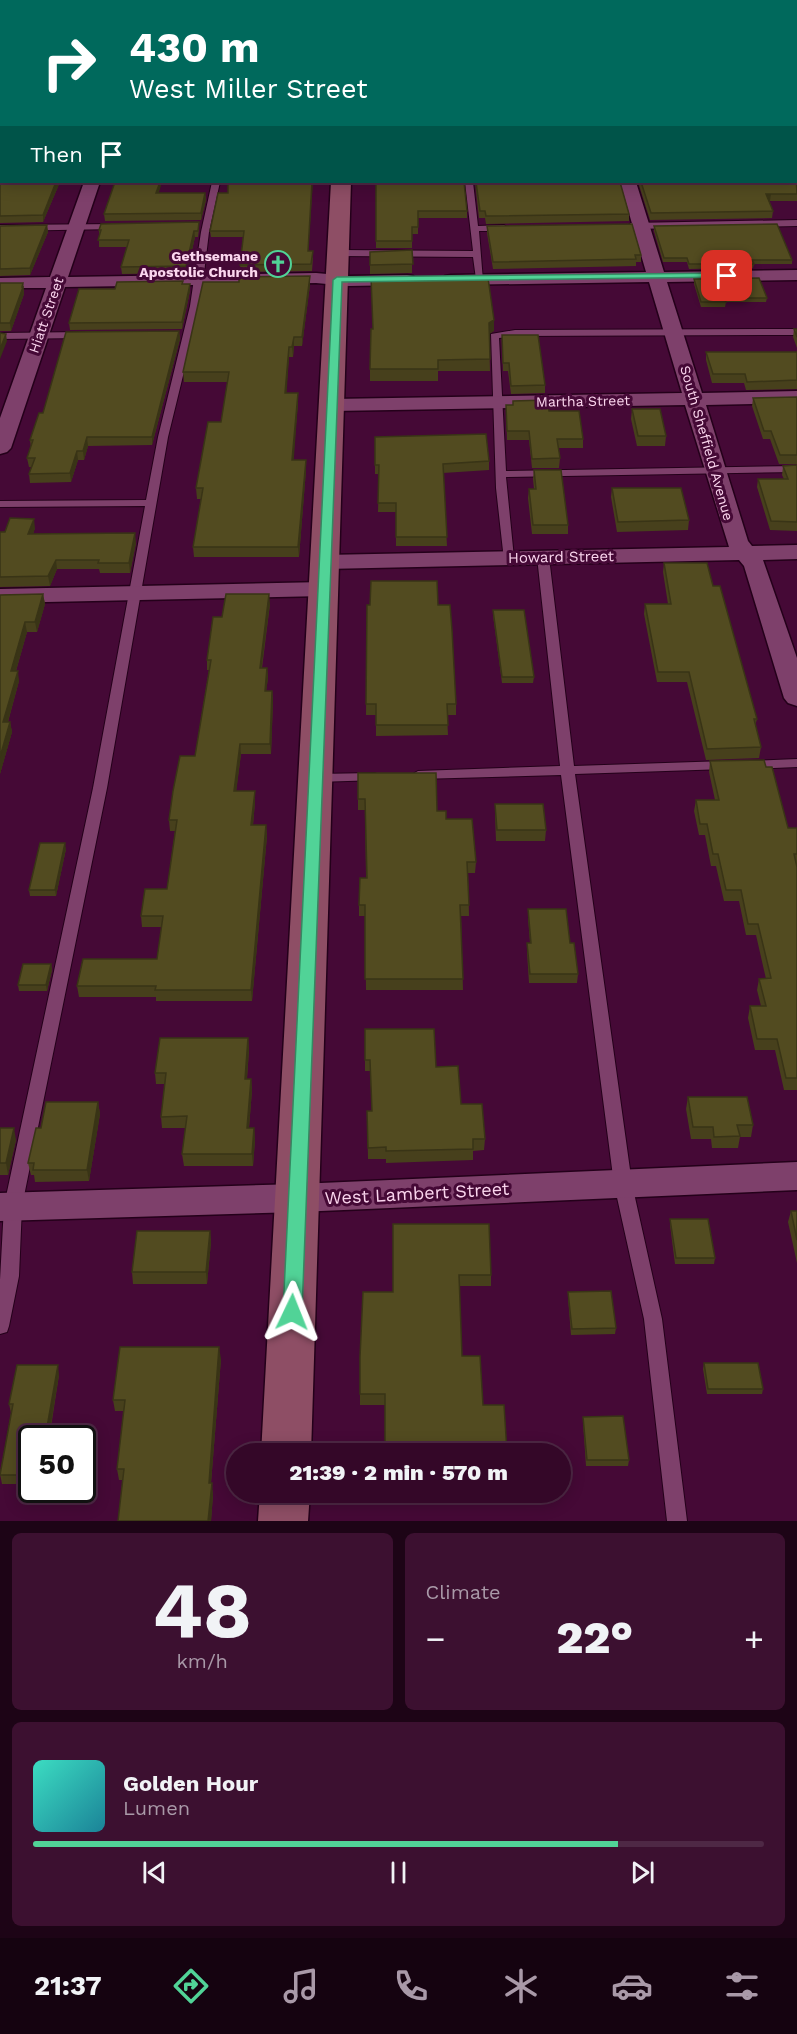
<!DOCTYPE html>
<meta charset="utf-8">
<style>
body{margin:0;font-family:"Work Sans",sans-serif;background:#3c1030;color:#f1f3f6;height:100vh;display:flex;flex-direction:column;font-size:22px;white-space:nowrap}
*{box-sizing:border-box;margin:0}
p{font-size:20px;color:#a999a8}
.icon{flex:none;width:33px;height:33px;fill:none;stroke:currentColor;stroke-width:2;stroke-linecap:round;stroke-linejoin:round}
.map{position:relative;height:1521px;overflow:hidden}
.details{display:flex;flex-direction:column;gap:12px;padding:12px;background:#1d0416;flex:1}
.details>*{flex:none}
.guide{position:absolute;left:0px;top:0px;width:798px;height:183px;box-shadow:0 3px 15px #0003,0 0 0 2px #4e2845;background:#00695c;color:#fff;overflow:hidden}
.speed{position:absolute;left:18px;top:1425px;display:flex;gap:12px;font-size:30px;font-weight:700;text-align:center}
.speed>*{display:grid;place-content:center;width:78px;height:78px;border-radius:50%;background:#340728;box-shadow:0 3px 15px #0003,0 0 0 2px #4e2845;line-height:1}
.speed .limit{border:3px solid #111;border-radius:9px;background:#fff;color:#111}
.pin{position:absolute;display:grid;place-items:center;width:51px;height:51px;color:#fff;margin:-26px;border-radius:12px;box-shadow:0 3px 9px #0006}
.me{position:absolute;width:66px;margin:-33px;rotate:2deg;stroke-linejoin:round;filter:drop-shadow(0 0 4px #0008)}
.turn{display:flex;align-items:center;gap:21px;height:126px;padding:0 30px;font-size:27px}
.turn .icon{width:78px;height:78px;stroke-width:2.5}
.turn b{display:block;font-size:42px;line-height:51px}
.then{display:flex;align-items:center;height:57px;padding:0 30px;background:#0003;gap:12px;font-size:22px}
.big{font-size:45px;font-weight:800;line-height:1.1}
.details .tile{flex:1;display:flex;flex-direction:column;justify-content:center;gap:9px;min-width:0;padding:0 21px;border-radius:9px;background:#3c1030}
.details .dial{align-items:center;gap:0}
.dial b{font-size:78px;line-height:1}
.song{display:flex;align-items:center;gap:18px}
.cover{width:72px;height:72px;border-radius:9px;background:linear-gradient(135deg,hsl(170 70% 55%),hsl(190 70% 35%))}
.played{height:6px;border-radius:3px;background:linear-gradient(90deg,#51d397 80%,#4e2845 80%)}
.keys{display:flex;justify-content:space-around;direction:ltr}
.heat{display:flex;justify-content:space-between;align-items:center;font-size:33px;direction:ltr}
.details .tiles{flex:1;display:grid;gap:12px;grid-template-columns:1fr 1fr}
.tile:last-child{grid-column:span 2}
.trip{position:absolute;left:226px;top:1443px;width:345px;height:60px;border-radius:30px;background:#340728;box-shadow:0 3px 15px #0003,0 0 0 2px #4e2845;font-weight:800;line-height:60px;text-align:center}
.tabs{display:flex;height:96px;justify-content:space-around;align-items:center;background:#150310;color:#a999a8}
.tabs .icon{width:42px;height:42px}
.tabs .active{color:#51d397}
.tabs b{font-size:27px;color:#f1f3f6}
.map>svg:first-child{display:block}
.built{fill:#510f42}
.lines{fill:none;stroke-linecap:round;stroke-linejoin:round}
.lane-casing{stroke:#24001a;stroke-width:2}
.street-casing{stroke:#24001a;stroke-width:3}
.secondary-casing{stroke:#24001a;stroke-width:3}
.lane{fill:#7e406b;fill-rule:evenodd}
.street{fill:#7e406b;fill-rule:evenodd}
.secondary{fill:#8e4e65;fill-rule:evenodd}
.wall{fill:#47401c}
.shaded-wall{fill:#393416}
.building{fill:#524b20;stroke:#393416;stroke-width:1.5}
.route{fill:#51d397;stroke:#358962;stroke-width:1.5}
.labels{text-anchor:middle;dominant-baseline:central;stroke-width:6;stroke-linejoin:round;paint-order:stroke}
.far-poi-label{font-size:14px;font-weight:bold;fill:#fbd6ee;stroke:#450936;text-anchor:end}
.far-street-label{font-size:14px;fill:#fbd6ee;stroke:#450936}
.street-label{font-size:15px;fill:#fbd6ee;stroke:#450936}
.near-street-label{font-size:18px;fill:#fbd6ee;stroke:#450936}
</style>
<div class="map">
<svg width="797" height="1521" viewBox="0 0 797 1521">
<rect width="100%" height="100%" fill="#450936"/>
<path class="built" d="M41,0H340L40,1Z"/>
<g class="lines">
<defs>
<path id="lane" d="M212,182H220L209,232L200,306L168,437L107,788L22,1206L19,1276L9,1326L7,1332L0,1334V1280L4,1206L93,788L145,506L0,507V501L146,500L158,437L190,306L201,232Z
M465,182H473L478,226L504,225L508,228L504,231H479L483,281L476,279L473,257L338,256L334,253L338,250L473,251Z
M797,220V226L631,229L627,226L631,223Z
M120,224V228L117,229L0,231V225Z
M797,329V335L515,336L499,338L506,471L797,466V472L506,477L514,558L512,560H504L496,488L491,334L515,330Z
M0,333L84,332L89,335L84,338L0,339Z
M543,554L549,557L574,766L726,761L733,765L726,769L575,774L632,1184L662,1319L687,1521H667L644,1319L614,1184L561,775L418,779L411,775L418,771L560,766L537,557Z
M797,759V767L748,769L741,765L748,761Z
M375,773L382,777L380,780L316,782L309,778L316,774Z"/>
<path id="street" d="M84,182H100L68,277L316,273L349,276L407,275L413,276L416,280L413,284L407,285L349,286L316,283L65,287L11,448L7,452L0,454V418L46,288H0V278L50,277Z
M333,182H350L342,187L335,185Z
M620,182H636L664,272L797,270V280L667,282L702,393L797,391V403L706,405L748,541L752,546L797,545V559L763,560L797,658V706L788,703L784,698L744,566L739,560L325,569L317,567L313,562L317,557L325,555L729,547L685,405L333,411L326,409L323,405L326,401L333,399L682,393L649,282L451,285L445,284L442,280L445,276L451,275L646,272Z
M324,582L332,584L336,589L332,594L324,596L0,603V589Z
M797,1162V1190L298,1212L0,1221V1193L298,1184Z"/>
<path id="secondary" d="M343,0H359V2H343Z
M0,89H2V99H0Z
M796,90H797V100H796Z
M331,182H351L311,1454H261Z
M260,1492H310L308,1521H258Z"/>
</defs>
<use href="#lane" class="lane-casing"/>
<use href="#street" class="street-casing"/>
<use href="#secondary" class="secondary-casing"/>
<use href="#lane" class="lane"/>
<use href="#street" class="street"/>
<use href="#secondary" class="secondary"/>
</g>
<path class="wall" d="M0,132L60,182L43,222L0,223Z
M797,174V201H769L773,211L772,218L650,220L638,182H796Z
M376,182L467,211V218H418V234H412V248H376Z
M474,182H620L629,214V221L486,224L485,218H479L475,182Z
M159,193H205L206,200L201,220L105,221L104,214Z
M218,193L309,240L308,251L313,258L312,271L241,272L240,265L243,237H211L210,231Z
M199,222V229L198,237H195L187,273L122,274L121,267L127,247H99V230Z
M47,225L48,232L30,275L0,276V226Z
M487,226L641,255V262H636V266L493,269L487,233Z
M654,226L792,260V264H754L753,268L689,269L687,262H663L654,231Z
M412,250V273L370,274V252Z
M694,279L767,298L766,302H726L725,307H701L694,284Z
M183,281V284L190,291L182,329L70,330L69,323L115,289Z
M239,282L310,285L302,346H294L293,357H289L286,393H298V403L293,460H306V470L299,557H194L193,547L201,499H197L196,488L221,422L228,382H184L183,372Z
M0,283H23L24,294L11,331H0Z
M794,329H797V348L793,337Z
M179,331L180,339L152,445L88,446L84,460H78L71,482L30,483L29,474L32,467H29L27,458L31,448L30,440L43,413Z
M494,331L489,334L490,371H438V381H370V369Z
M502,335L545,385V393L511,394L508,371H503Z
M706,352H797V389L746,390L744,383H712L706,360Z
M797,397V464H779L770,439H763L752,406L753,398Z
M513,401L549,411L583,439V448H558L560,458L559,468H532L529,440H507L506,405H513Z
M632,409L666,436L665,446H637L631,419Z
M375,437L489,461V470L443,473L447,546H396V512H378L379,474H375Z
M797,465V531L770,530L757,487L758,479H784L782,475L783,466Z
M534,470L568,525V534H532L528,498L529,489H534L533,479Z
M612,488L689,520L688,530L617,532L611,497Z
M35,528L33,534L136,543L130,573H100L99,569H57L50,586L0,587V532Z
M664,563L713,586L757,719L755,726L761,747L759,758L706,760L687,682H657L644,614L645,604H668L663,572Z
M43,594L45,604L37,632H27L16,671L19,681L8,722H10L12,732L0,774V595Z
M270,604L262,668H267L268,678L266,691H272L273,701L271,754H241L236,791L255,802L253,825H266L267,836L252,1001H156V997H79L77,986L157,959L162,927H142L141,916L167,889L175,831H170L169,820L195,756L209,670H207V660L222,617Z
M367,605H438L456,704V715H447L448,735L376,736V715H366Z
M493,610L534,677L533,683H502L493,615Z
M710,761L766,767L788,828H797V1090H784L775,1050H755L748,1018L750,1006H761L757,990L759,979H766L756,935H746L739,901H724L716,866H711L705,835H699L694,811L696,800H715L709,772Z
M358,773L437,811L446,819L476,862L475,873H468L469,916H461L463,990H366L365,916H359V905L366,878L365,810H358Z
M495,804L546,830L545,841H496L495,815Z
M66,849L56,896H30L29,890Z
M528,909L570,943L578,974L577,983H529L527,952V943H530L528,918Z
M51,964L52,970L47,991H19L18,985Z
M365,1029L436,1067L485,1139L484,1150L473,1151V1160L386,1163V1159H368L367,1111H372L370,1071H365Z
M248,1038L249,1050L247,1079H251L252,1090L249,1128H254L255,1140L253,1166H184L182,1154L186,1128H162L161,1117L165,1084H156L155,1073Z
M688,1097L753,1125L751,1137H740L738,1148H712L711,1139H691L686,1109Z
M98,1102L100,1114L89,1181L35,1182L34,1175H31L28,1163L41,1128Z
M0,1128L16,1140L8,1175H0Z
M791,1211H797V1263L788,1222Z
M670,1219L715,1258L714,1264H675L670,1225Z
M393,1224L491,1275V1286H459L462,1356L483,1405H504L507,1454H385V1405H360V1394L393,1292Z
M210,1231L211,1242L207,1284H133L132,1272Z
M568,1292L616,1328L615,1334L571,1335L568,1298Z
M221,1359L211,1483L213,1495L211,1521H118L123,1480H119L117,1469L124,1411H115L113,1400Z
M704,1363L763,1389L762,1394H707L703,1369Z
M59,1375L51,1427H56L57,1438H32V1484H2L0,1474L11,1413L9,1404Z
M583,1417L629,1460L628,1466H586L583,1423Z"/>
<path class="shaded-wall" d="M56,182H60L43,222V215Z
M160,182H162L157,199L156,193Z
M312,182H313L309,240V233Z
M205,193L206,200L201,220V213Z
M766,194H771L770,201H765Z
M47,225L48,232L30,275V268Z
M194,231L195,237L187,273L186,266Z
M310,276V285L302,346V337Z
M23,283L24,294L11,331L10,323Z
M190,284V291L182,329V322Z
M494,320V331L489,334V323Z
M179,331L180,339L152,445V437Z
M6,334L7,341L0,359V349Z
M294,337V346L293,357L292,347Z
M289,347V357L286,403L285,393Z
M298,393V403L293,470L292,460Z
M87,437L88,446L84,460L83,451Z
M77,451L78,460L71,482L70,473Z
M306,460V470L299,557L298,547Z
M34,519L35,528L30,543L28,534Z
M135,533L136,543L130,573L129,563Z
M56,560L57,569L50,586L48,576Z
M43,594L45,604L37,632L35,622Z
M269,594L270,604L260,678V668Z
M25,622L27,632L13,681L11,671Z
M267,668L268,678L265,701V691Z
M18,671L19,681L5,732L3,722Z
M272,691L273,701L271,754L270,744Z
M10,722L12,732L0,774V757Z
M240,744L241,754L235,802L234,791Z
M255,791V802L252,836L251,825Z
M266,825L267,836L252,1001L251,990Z
M65,843L66,849L56,896L55,890Z
M51,964L52,970L47,991L46,985Z
M248,1038L249,1050L246,1090L245,1079Z
M251,1079L252,1090L248,1140L247,1128Z
M98,1102L100,1114L89,1181L87,1170Z
M14,1128L16,1140L8,1175L6,1163Z
M254,1128L255,1140L253,1166L252,1154Z
M210,1231L211,1242L207,1284L206,1272Z
M219,1347L221,1359L210,1495L209,1483Z
M58,1365L59,1375L49,1436L47,1427Z
M56,1427L57,1438H54Z
M212,1483L213,1495L211,1521H208Z"/>
<path class="building" d="M387,0H534V2H388Z
M586,0H790V2H586Z
M796,98H797V123H796Z
M796,130H797L796,161Z
M0,132H2V182H56L43,215L0,216Z
M796,174L797,194H766L773,211L651,213L641,182H796Z
M115,182H160L156,193H205L201,213L104,214Z
M228,182H312L308,251H313L311,264L240,265L244,231H210L218,193H228Z
M376,182H464L467,211H418V227H412V241H376Z
M476,182H620L629,214L486,216L485,211H480Z
M199,222L198,231H194L186,266L121,267L129,240H98L101,230H99L101,224Z
M632,224L641,255H635L636,259L493,262L487,226Z
M777,224L792,260H752L754,264H689L687,258H664L654,226Z
M47,225L30,268L0,269V226Z
M412,250L413,264L370,265V252Z
M310,276L302,337H294L292,347H289L285,393H298L292,460H306L298,547H193L203,488H196L208,422H221L229,372H183L203,282H239V277Z
M371,277L488,278L494,320L489,323L490,359L438,360V369H370L371,329H373Z
M759,278L767,298H724L726,302H701L694,279Z
M183,281L182,284H190L182,322L69,323L79,289H115L117,282Z
M0,283H23L22,287H23L10,323H0Z
M794,329H797V337Z
M179,331L152,437H87L83,451H77L70,473L29,474L35,458H27L33,440H30L39,413H43L66,332Z
M0,333L6,334L0,349Z
M502,335H538L545,385L511,386L509,363H503Z
M706,352H797V380L747,382L745,374H713Z
M797,397V455H780L771,431H764L753,398Z
M547,400L549,411H579L583,439H557L560,458L532,459L529,431H507L506,405H513V401Z
M632,409H660L666,436H638Z
M486,434L489,461L443,464L447,537H396V503H378L379,465H375V437Z
M797,465V522L771,521L758,479H788L783,466Z
M534,470H561L568,525H533L529,489H536Z
M612,488H681L689,520L618,522Z
M10,518L34,519L28,534L135,533L129,563H98L99,560H56L48,576L0,577V532H5Z
M664,563H707L713,586H720L757,719H754L761,747L707,749L689,672H658L645,604H671Z
M371,581H437L438,605H450L452,630L456,704H447L448,725H376V704H366L367,605H370Z
M43,594L35,622H25L11,671H18L3,722H10L0,757V595Z
M226,594H269L260,668H267L265,691H272L270,744H240L234,791H255L251,825H266L251,990H155L156,986H77L83,959H157L163,916H141L145,889H167L177,820H169L173,791L180,756H195L211,660H207L213,617H222Z
M493,610H524L534,677H502Z
M764,760L766,767H772L788,828H797V854H794L797,867V1078H786L777,1039H757L750,1006H766L759,979L771,978L758,924H748L741,890H726L718,854H713L707,824H700L696,800H719L710,761Z
M358,773H436L437,811H446V819H472L476,862H467L469,905H460L463,979H365V905H359L360,878H367L365,799H358Z
M495,804H543L546,830H497Z
M40,843H65L55,890H29Z
M528,909H566L570,943H574L578,974H530L527,943H531Z
M23,964H51L46,985H18Z
M365,1029H434L436,1067L458,1066L461,1104H482L485,1139H473V1149L386,1151V1147L368,1148L367,1111H372L370,1060H365Z
M160,1038H248L245,1079H251L247,1128H254L252,1154H182L187,1116L161,1117L166,1073H155Z
M688,1097H747L753,1125H737L740,1136L714,1137L713,1127H693Z
M46,1102H98L87,1170H33L34,1163H28L36,1128H41Z
M0,1128H14L6,1163H0Z
M791,1211H797V1240Z
M670,1219H708L715,1258H676Z
M393,1224H489L491,1275H459L462,1356H480L483,1405H504L507,1452L385,1453V1394H360V1357L363,1292H393Z
M137,1231H210L206,1272H132Z
M611,1291L616,1328L572,1329L568,1292Z
M120,1347H219L209,1483H212L208,1521H118L124,1469H117L125,1400H113Z
M704,1363H758L763,1389H708Z
M17,1365H58L47,1427H56L54,1438H32V1475H0L13,1404H9Z
M623,1416L629,1460H587L583,1417Z"/>
<path class="route" d="M727,273L730,274V277L342,282L302,1312L299,1318L292,1320L286,1318L283,1312L333,280L337,277Z"/>
<defs>
<symbol id="church-ring" viewBox="-11 -11 22 22"><circle r="9.5" fill="#450936" stroke="#51d397" stroke-width="1.5"/><path d="M-1.2-6h2.4v3.5h3.3v2.4h-3.3V6h-2.4V-.1h-3.3v-2.4h3.3Z" fill="#51d397"/></symbol>
</defs>
<g fill-rule="evenodd">
<use href="#church-ring" x="263" y="249" width="30" height="30"/>
</g>
<g class="labels">
<g class="far-poi-label">
<text x="258" y="256">Gethsemane<tspan x="258" dy="16">Apostolic Church</tspan></text>
</g>
<g class="far-street-label">
<text transform="translate(46 315) rotate(-71)">Hiatt Street</text>
<text transform="translate(583 401) rotate(-1)">Martha Street</text>
<text transform="translate(707 443) rotate(74)">South Sheffield Avenue</text>
</g>
<g class="street-label">
<text transform="translate(561 557) rotate(-1)">Howard Street</text>
</g>
<g class="near-street-label">
<text transform="translate(417 1193) rotate(-3)">West Lambert Street</text>
</g>
</g>
</svg>
<div class="speed"><div class="limit">50</div></div>
<div class="pin" style="left:727px;top:276px;background:#d93025"><svg class="icon" aria-label="arrive" viewBox="0 0 24 24"><path d="M6 21V4h12l-3 4 3 4H6"/></svg></div>
<svg class="me" style="left:292px;top:1312px" viewBox="-20 -20 40 40"><path d="M0-17L14 15 0 8-14 15z" fill="#51d397" stroke="#fff" stroke-width="4"/></svg>
<div class="trip">21:39 · 2 min · 570 m</div>
<div class="guide">
<div class="turn"><svg class="icon" aria-label="right" viewBox="0 0 24 24"><path d="M7 20v-9h11M14 6l5 5-5 5"/></svg><div><b>430 m</b>West Miller Street</div></div>
<div class="then">Then<svg class="icon" aria-label="arrive" viewBox="0 0 24 24"><path d="M6 21V4h12l-3 4 3 4H6"/></svg></div>
</div>
</div>
<section class="details">
<div class="tiles">
<div class="tile dial"><b>48</b><p>km/h</p></div>
<div class="tile"><p>Climate</p>
<div class="heat"><a>−</a><b class="big">22°</b><a>+</a></div>
</div>
<div class="tile">
<div class="song"><i class="cover"></i><div><b>Golden Hour</b><p>Lumen</p></div></div>
<div class="played"></div>
<div class="keys"><svg class="icon" aria-label="previous" viewBox="0 0 24 24"><path d="M18 5L8 12l10 7zM5 5v14"/></svg><svg class="icon" aria-label="pause" viewBox="0 0 24 24"><path d="M8 5v14M16 5v14"/></svg><svg class="icon" aria-label="next" viewBox="0 0 24 24"><path d="M6 5l10 7-10 7zM19 5v14"/></svg></div>
</div>
</div>
</section>
<nav class="tabs">
<b>21:37</b>
<svg class="icon active" aria-label="directions" viewBox="0 0 24 24"><path d="M12 3l9 9-9 9-9-9zM9 14v-3h6M13 9l2 2-2 2"/></svg>
<svg class="icon" aria-label="music" viewBox="0 0 24 24"><path d="M9 18V5l10-2v13"/><circle cx="6" cy="18" r="3"/><circle cx="16" cy="16" r="3"/></svg>
<svg class="icon" aria-label="phone" viewBox="0 0 24 24"><path d="M5 4h4l2 5-3 2q2 4 5 5l2-3 5 2v4C11 20 4 13 5 4z"/></svg>
<svg class="icon" aria-label="climate" viewBox="0 0 24 24"><path d="M12 3v18M4 7l16 10M4 17L20 7"/></svg>
<svg class="icon" aria-label="car" viewBox="0 0 24 24"><path d="M5 17H2v-5l4-1 3-4h7l3 4 3 1v5h-3M9 17h6M6 11h13"/><circle cx="7" cy="17" r="2"/><circle cx="17" cy="17" r="2"/></svg>
<svg class="icon" aria-label="filters" viewBox="0 0 24 24"><path d="M4 7h16M4 17h16"/><circle cx="9" cy="7" r="2"/><circle cx="15" cy="17" r="2"/></svg>
</nav>
